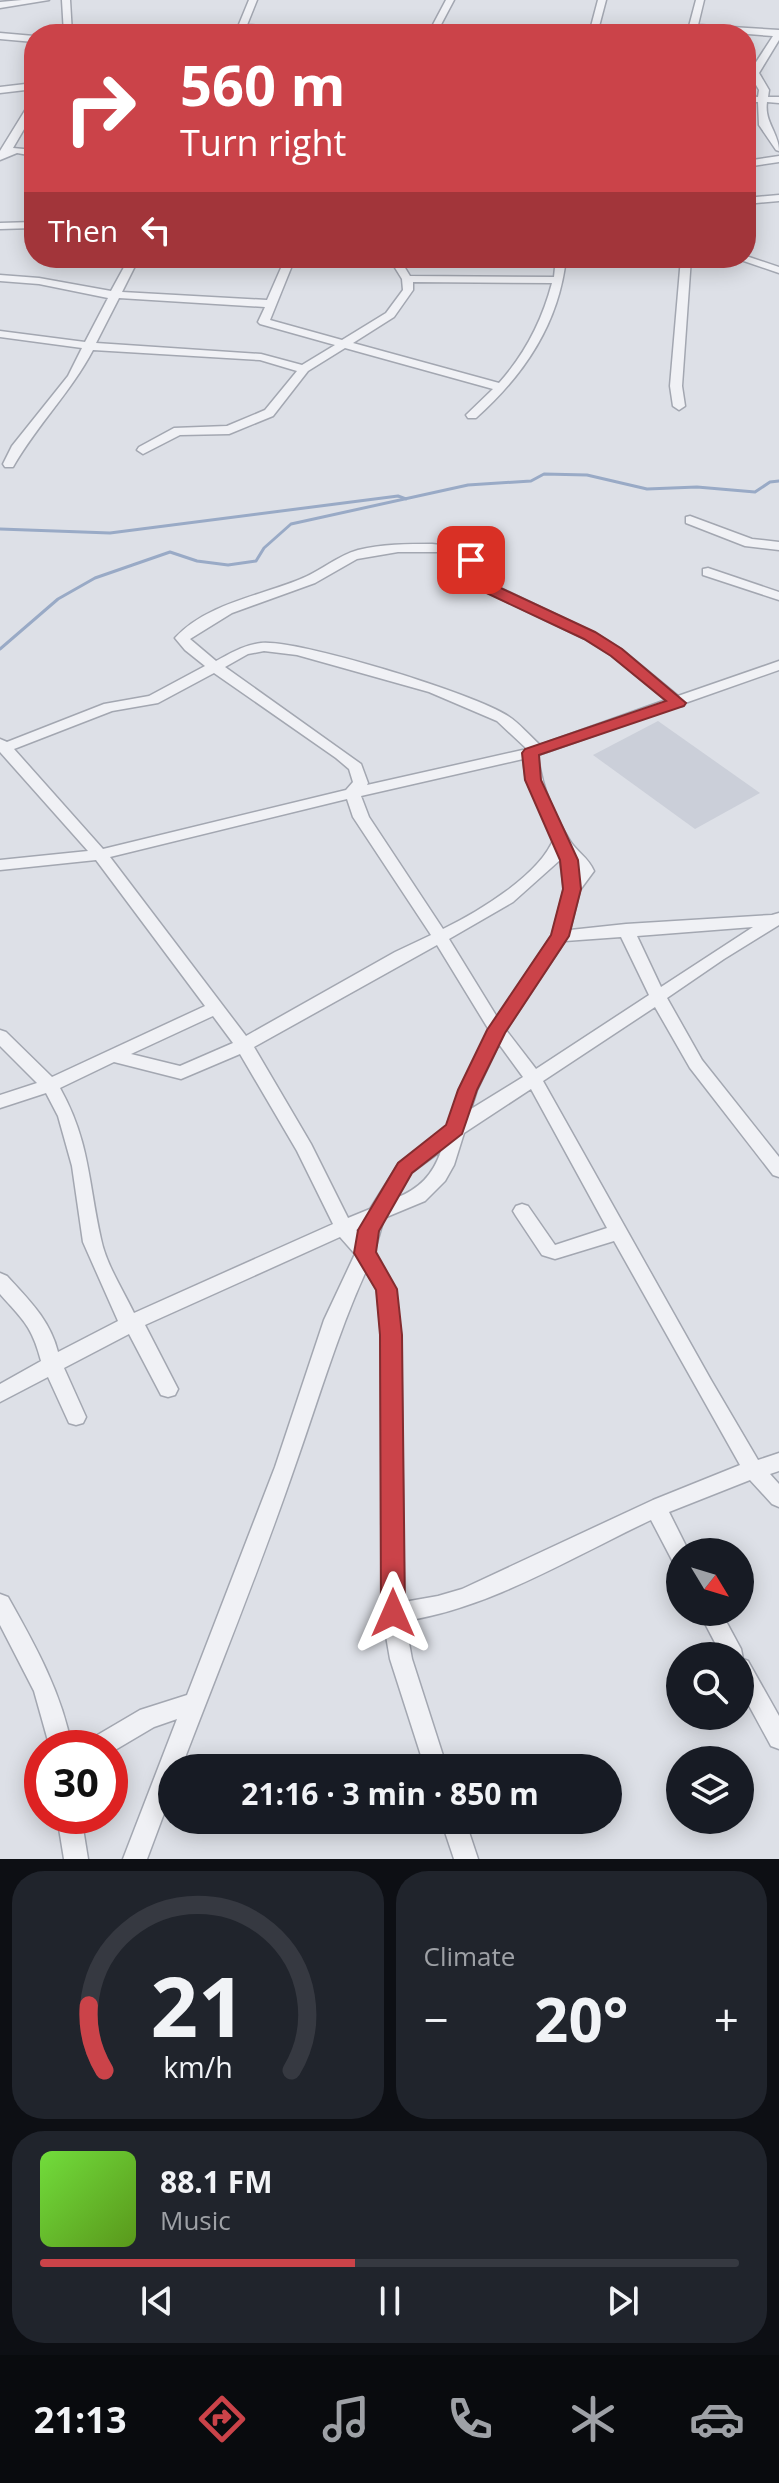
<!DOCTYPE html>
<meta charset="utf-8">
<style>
body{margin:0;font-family:"Open Sans",sans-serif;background:#20242c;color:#f1f3f6;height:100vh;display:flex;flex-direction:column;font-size:30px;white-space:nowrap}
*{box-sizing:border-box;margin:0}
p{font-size:26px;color:#9ea1a6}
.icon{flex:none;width:44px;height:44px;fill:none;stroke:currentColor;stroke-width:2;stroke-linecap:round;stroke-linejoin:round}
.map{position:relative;height:1859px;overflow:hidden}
.details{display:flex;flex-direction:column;gap:12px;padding:12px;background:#0d0f14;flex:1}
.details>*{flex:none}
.top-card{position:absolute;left:24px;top:24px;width:732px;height:244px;border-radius:32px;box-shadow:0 4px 20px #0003;background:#cb4349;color:#fff;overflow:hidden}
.needle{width:52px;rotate:128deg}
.controls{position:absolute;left:666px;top:1538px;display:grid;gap:16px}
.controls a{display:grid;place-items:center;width:88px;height:88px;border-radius:50%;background:#171b24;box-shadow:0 4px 20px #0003;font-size:40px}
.speed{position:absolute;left:24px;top:1730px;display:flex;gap:16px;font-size:40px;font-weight:700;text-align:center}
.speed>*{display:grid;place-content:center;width:104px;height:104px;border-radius:50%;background:#171b24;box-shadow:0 4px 20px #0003;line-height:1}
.speed .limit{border:12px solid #d22;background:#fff;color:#111}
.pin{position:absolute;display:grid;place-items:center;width:68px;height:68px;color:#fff;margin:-34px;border-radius:16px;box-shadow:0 4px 12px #0006}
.me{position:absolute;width:88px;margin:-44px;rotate:0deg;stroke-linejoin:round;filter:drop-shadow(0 0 6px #0008)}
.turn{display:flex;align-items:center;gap:28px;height:168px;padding:0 24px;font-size:36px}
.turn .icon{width:104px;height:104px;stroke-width:2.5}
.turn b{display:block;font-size:56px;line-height:68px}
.then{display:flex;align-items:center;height:76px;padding:0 24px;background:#0003;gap:16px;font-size:30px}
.big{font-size:60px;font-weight:700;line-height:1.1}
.details .tile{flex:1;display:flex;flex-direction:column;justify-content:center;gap:12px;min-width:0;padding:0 28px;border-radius:32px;background:#20242c}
.details .dial{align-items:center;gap:0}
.dial svg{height:208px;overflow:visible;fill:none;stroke:#363941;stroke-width:7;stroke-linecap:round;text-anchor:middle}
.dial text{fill:#f1f3f6;stroke:none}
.song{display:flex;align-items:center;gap:24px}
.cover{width:96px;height:96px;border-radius:12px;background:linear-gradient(135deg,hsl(100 70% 55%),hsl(90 70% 35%))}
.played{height:8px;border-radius:4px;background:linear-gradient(90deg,#cb4349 45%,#363941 45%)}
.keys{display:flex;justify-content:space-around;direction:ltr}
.heat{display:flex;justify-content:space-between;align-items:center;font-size:44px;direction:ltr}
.details .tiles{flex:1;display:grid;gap:12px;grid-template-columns:1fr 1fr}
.tile:last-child{grid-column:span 2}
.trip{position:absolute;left:158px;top:1754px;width:464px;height:80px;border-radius:40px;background:#171b24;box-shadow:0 4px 20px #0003;font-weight:700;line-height:80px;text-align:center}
.menu{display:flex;height:128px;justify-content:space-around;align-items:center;background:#090b0e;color:#9ea1a6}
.menu .icon{width:56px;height:56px}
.menu .selected{color:#cb4349}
.menu b{font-size:36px;color:#f1f3f6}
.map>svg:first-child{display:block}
.built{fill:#cbcfd9}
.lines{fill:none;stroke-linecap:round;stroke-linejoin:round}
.stream{stroke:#99aac6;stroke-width:3}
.minor-casing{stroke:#a3a7b1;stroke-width:3}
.minor{fill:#f0f1f5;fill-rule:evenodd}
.route{fill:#cb4349;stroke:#842c2f;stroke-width:2}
</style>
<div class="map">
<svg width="779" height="1859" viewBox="0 0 779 1859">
<rect width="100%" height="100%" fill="#dde0e7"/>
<path class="built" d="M658,721L760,793L695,829L593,755Z"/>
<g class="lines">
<path class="stream" d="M0,529L110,533L398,496L406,499
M0,649L58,599L95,578L170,552L197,561L228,565L256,561L264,548L291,524L468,485L531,481L544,474L587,475L647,489L697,487L755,492L770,482L779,481"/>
<defs>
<path id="minor" d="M22,0H49L0,8V2Z
M62,0H70L72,34H64Z
M249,0H257L247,25L339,31L343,34L245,30L243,34H235Z
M446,0H454L436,34H428Z
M598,0H606L597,34H589Z
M696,0H704L698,25L779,30V40L759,73L769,90L768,97H779V103L767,102C764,122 779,133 779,151L776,150L759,125L758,102H746V96L758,97L759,90L749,73L773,36L697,30L695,34H687Z
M208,29L217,34H205L204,32Z
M0,33L34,36V42L0,39Z
M34,83V89L0,93V87Z
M34,101V112L13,148L34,150V156L17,153L0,160V151L29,104Z
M779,156V162L746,167V161Z
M779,195V201L746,204V198Z
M34,222V228L0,229V223Z
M746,256L779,267V273L735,258Z
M129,258H139L122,292L267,300L281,268L290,266L291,268L270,320L342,340L386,313L403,290L402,279L389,258H399L410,276L554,277L556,258H566C559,323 525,374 476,418H468L466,415L493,389L345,348L308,371L273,416L229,434L180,435L143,454L137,450L139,447L174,428L227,426L265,410L297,371L260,360L93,350C71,392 37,425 13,467H5L3,464L12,446L68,376L82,348L0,337V331L85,342L108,298L39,284L0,281V275L39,278L111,291ZM413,282L552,283C542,321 525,354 499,383L353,343L394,317L413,290ZM119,298L265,307L258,322L260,324L335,345L302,365L261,354L96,343Z
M681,258H691L682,386L685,406L679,410L673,406L670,386Z
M690,516L752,539L779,542V550L745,546L686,523V517Z
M432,544L460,547L473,551L482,575L492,584L595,633L621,649L678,696L779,661V670L685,703L683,706L675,707L538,755C541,785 554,815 570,841C577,852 588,857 594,871L580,890L570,930L626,924L772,915L779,913V925L724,959L667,998L702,1060L779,1157V1177L773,1175L690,1068L655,1007L543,1081L711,1380L758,1460L779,1453V1471L770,1474L779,1484V1507L772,1504L750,1480L669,1512L689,1552H680V1564L673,1562L651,1520C572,1557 493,1607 405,1621L412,1659L447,1768H425L390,1659L382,1613L381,1335L377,1290L366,1271C337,1335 318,1401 295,1466C260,1568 219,1669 181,1768H172V1792L147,1859H123L177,1719L154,1727L110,1753V1748H86L89,1740L140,1710L187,1695L275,1467L324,1320L355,1254L340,1237L145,1325L178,1389L175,1395L168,1397L161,1395L129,1334L64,1368L86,1417L83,1423L76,1425L69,1423L48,1377L0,1402V1384L41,1361C32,1326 23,1320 0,1294V1273L7,1276C29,1300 50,1320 58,1352L118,1321L83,1242L72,1166L58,1116L46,1093L0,1108V1095L37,1083L0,1046V1030L6,1032L52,1077L205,1006L96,860L0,870V860L88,851L0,752V739L7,742L104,704L149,696L205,666L185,650L175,638C207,603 261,596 303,578C322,570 337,556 358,550C382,544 407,544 432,544ZM398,552H447L462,556L469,577L482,590L585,639L611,655L666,700L540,745C529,735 519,723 508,716C475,694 298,639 261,643C244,645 231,653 216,661L190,639L232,613L315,583L357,559ZM264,651L297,655L429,692L497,721L527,749L367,785L368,783L361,764L225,667L248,654ZM214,673L336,758L349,769L353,782L346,790L103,849L14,749L112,711L158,703ZM523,759L526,780L554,838C540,875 478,912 443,929L369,817L361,796ZM347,799L353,817L431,935L395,952L246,1036L110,857ZM560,860L564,889L552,935L497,1017L449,939L513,902ZM753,927L661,987L637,936ZM621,937L649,995L536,1069L506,1030L565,941ZM437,945L489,1030L459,1090L448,1126L399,1163L370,1209L348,1218L311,1144L254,1047ZM213,1016L233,1043L180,1066L131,1054ZM499,1044L523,1077L471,1109L477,1090ZM240,1054L297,1151L333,1224L134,1313C123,1290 106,1264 101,1239C88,1181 90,1142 60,1088L114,1062L181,1079ZM531,1089L607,1228L555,1245L528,1206L522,1204L516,1206L513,1211L516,1216L542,1255L555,1259L614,1241L740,1465L653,1500L462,1589L438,1596L404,1602L401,1335L395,1289L374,1253L384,1218L425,1201L445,1181L454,1165L464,1133ZM441,1151C433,1175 419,1189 396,1198L411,1173ZM363,1227L361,1235L356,1230Z
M708,568L779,592V600L703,575V569Z
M0,1594L8,1597C35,1645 62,1693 72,1748H50L34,1691L0,1625Z
M699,1612H721L741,1649L743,1659L748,1661L779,1716V1749L771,1746L740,1689V1656H722Z
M57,1816H81L88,1859H64Z
M441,1820H465L478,1859H454Z"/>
</defs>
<use href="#minor" class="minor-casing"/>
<use href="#minor" class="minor"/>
</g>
<path class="route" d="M471,555L476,557L483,575L492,584L595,632L622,649L686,703L684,706L539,755L541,780L578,860L581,889L569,936L505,1033L477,1090L462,1134L412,1173L379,1231L376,1252L397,1289L402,1335L405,1613L401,1621L393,1624L384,1621L381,1613L380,1335L376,1290L354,1253L358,1230L398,1163L446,1125L458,1090L487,1030L551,935L563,889L560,860L525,780L522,753L525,749L666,701L611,656L584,639L482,591L469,577L463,560Z"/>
</svg>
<div class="controls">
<a><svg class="needle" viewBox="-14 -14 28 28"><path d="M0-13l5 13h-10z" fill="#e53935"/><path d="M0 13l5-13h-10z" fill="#9ea1a6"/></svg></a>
<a><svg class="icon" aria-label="search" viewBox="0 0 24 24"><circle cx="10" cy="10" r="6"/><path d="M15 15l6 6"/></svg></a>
<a><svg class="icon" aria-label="layers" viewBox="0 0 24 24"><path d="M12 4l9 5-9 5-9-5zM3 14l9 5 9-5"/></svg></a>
</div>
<div class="speed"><div class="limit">30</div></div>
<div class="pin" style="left:471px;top:560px;background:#d93025"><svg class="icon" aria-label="arrive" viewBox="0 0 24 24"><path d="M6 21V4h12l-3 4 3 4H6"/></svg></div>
<svg class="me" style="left:393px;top:1613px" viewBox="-20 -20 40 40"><path d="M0-17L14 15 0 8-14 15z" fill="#cb4349" stroke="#fff" stroke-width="4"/></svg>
<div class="trip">21:16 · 3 min · 850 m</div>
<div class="top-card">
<div class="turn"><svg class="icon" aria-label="right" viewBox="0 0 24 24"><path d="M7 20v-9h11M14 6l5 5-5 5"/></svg><div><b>560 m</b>Turn right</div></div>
<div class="then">Then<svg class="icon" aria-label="left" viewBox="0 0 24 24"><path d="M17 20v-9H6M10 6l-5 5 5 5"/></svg></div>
</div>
</div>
<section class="details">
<div class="tiles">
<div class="tile dial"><svg viewBox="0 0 100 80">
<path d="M14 69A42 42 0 1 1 86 69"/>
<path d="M14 69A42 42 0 0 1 8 44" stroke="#cb4349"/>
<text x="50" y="56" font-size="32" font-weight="700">21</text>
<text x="50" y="72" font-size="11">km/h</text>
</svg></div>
<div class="tile"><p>Climate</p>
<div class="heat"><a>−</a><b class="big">20°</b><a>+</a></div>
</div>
<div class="tile">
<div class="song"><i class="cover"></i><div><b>88.1 FM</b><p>Music</p></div></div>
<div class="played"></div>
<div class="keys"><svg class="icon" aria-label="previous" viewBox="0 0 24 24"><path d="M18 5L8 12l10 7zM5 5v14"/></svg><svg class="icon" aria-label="pause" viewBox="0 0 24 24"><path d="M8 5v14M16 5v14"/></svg><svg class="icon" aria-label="next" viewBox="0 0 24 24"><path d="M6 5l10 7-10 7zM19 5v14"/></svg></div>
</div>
</div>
</section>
<nav class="menu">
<b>21:13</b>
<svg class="icon selected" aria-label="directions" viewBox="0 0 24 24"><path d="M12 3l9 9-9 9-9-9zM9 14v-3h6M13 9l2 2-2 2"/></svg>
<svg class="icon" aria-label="music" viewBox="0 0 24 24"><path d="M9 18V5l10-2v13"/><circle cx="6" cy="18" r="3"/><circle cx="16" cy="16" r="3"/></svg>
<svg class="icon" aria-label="phone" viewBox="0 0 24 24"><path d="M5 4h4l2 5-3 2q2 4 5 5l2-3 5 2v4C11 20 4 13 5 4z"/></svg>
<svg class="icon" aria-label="climate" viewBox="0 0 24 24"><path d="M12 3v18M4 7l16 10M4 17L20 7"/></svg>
<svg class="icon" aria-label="car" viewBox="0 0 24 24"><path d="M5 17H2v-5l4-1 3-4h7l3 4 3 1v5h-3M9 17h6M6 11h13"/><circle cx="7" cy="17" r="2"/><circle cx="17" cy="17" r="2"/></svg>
</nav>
